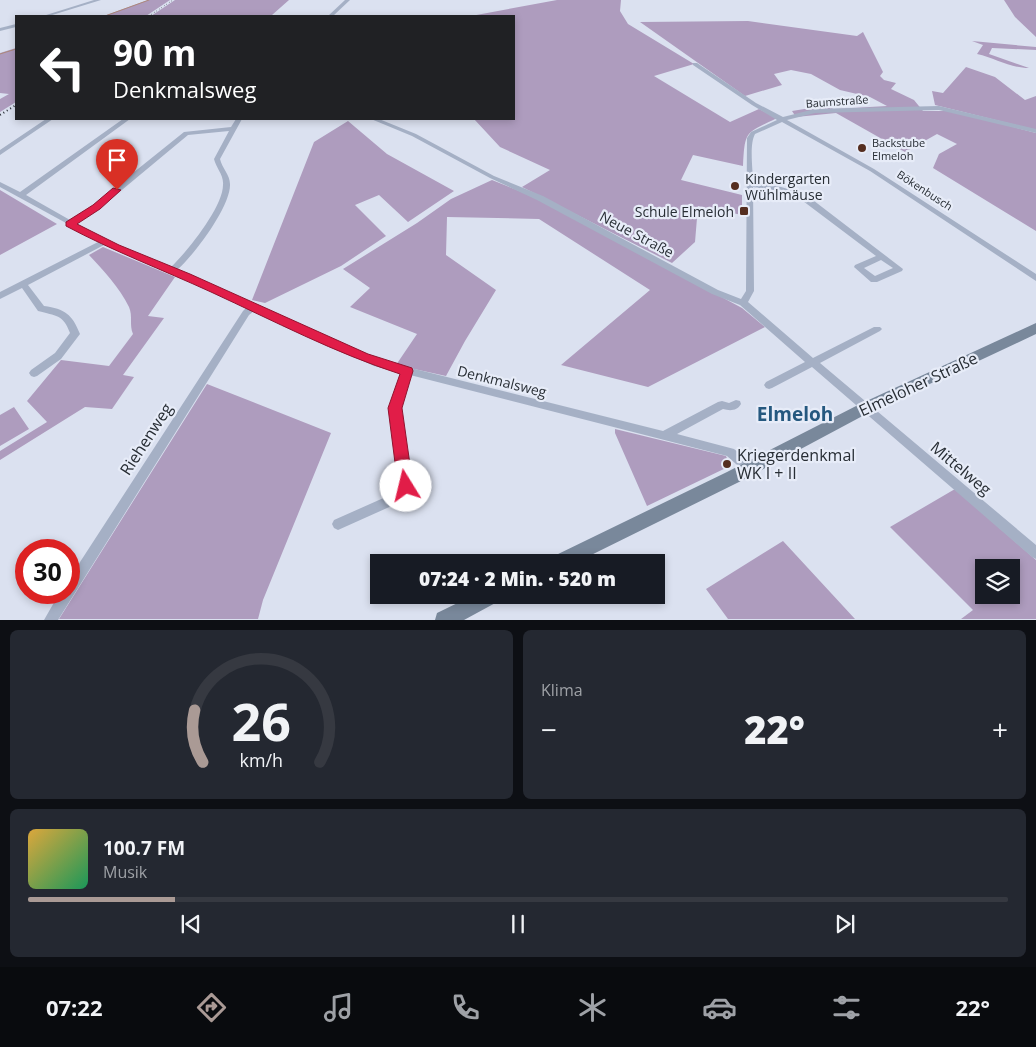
<!DOCTYPE html>
<html lang="de">
<meta charset="utf-8">
<style>
body{margin:0;font-family:"Open Sans",sans-serif;background:#242831;color:#f1f3f6;height:100vh;display:flex;flex-direction:column;font-size:19px;white-space:nowrap}
*{box-sizing:border-box;margin:0}
p{font-size:16px;color:#9ea1a6}
.icon{flex:none;width:28px;height:28px;fill:none;stroke:currentColor;stroke-width:2;stroke-linecap:round;stroke-linejoin:round}
.map{position:relative;height:620px;overflow:hidden}
.drawer{display:flex;flex-direction:column;gap:10px;padding:10px;background:#0d0f14;flex:1}
.drawer>*{flex:none}
.guide{position:absolute;left:15px;top:15px;width:500px;height:105px;border-radius:0px;box-shadow:0 2px 8px #0003;background:#202124;color:#fff;overflow:hidden}
.tools{position:absolute;left:975px;top:559px;display:grid;gap:10px}
.tools a{display:grid;place-items:center;width:45px;height:45px;border-radius:0px;background:#171b24;box-shadow:0 2px 8px #0003;font-size:25px}
.speed{position:absolute;left:15px;top:539px;display:flex;gap:10px;font-size:25px;font-weight:700;text-align:center}
.speed>*{display:grid;place-content:center;width:65px;height:65px;border-radius:50%;background:#171b24;box-shadow:0 2px 8px #0003;line-height:1}
.speed .limit{border:8px solid #d22;background:#fff;color:#111}
.pin{position:absolute;display:grid;place-items:center;width:42px;height:42px;color:#fff;margin:-51px -21px;border-radius:50% 50% 50% 0;rotate:-45deg;box-shadow:0 0 5px #0007}
.pin .icon{rotate:45deg}
.me{position:absolute;width:55px;margin:-28px;rotate:351deg;stroke-linejoin:round;filter:drop-shadow(0 0 4px #0008)}
.turn{display:flex;align-items:center;gap:18px;height:105px;padding:0 15px;font-size:22px}
.turn .icon{width:65px;height:65px;stroke-width:2.5}
.turn b{display:block;font-size:35px;line-height:42px}
.big{font-size:38px;font-weight:800;line-height:1.1}
.drawer .tile{flex:1;display:flex;flex-direction:column;justify-content:center;gap:8px;min-width:0;padding:0 18px;border-radius:8px;background:#242831}
.drawer .dial{align-items:center;gap:0}
.dial svg{height:130px;overflow:visible;fill:none;stroke:#363941;stroke-width:7;stroke-linecap:round;text-anchor:middle}
.dial text{fill:#f1f3f6;stroke:none}
.song{display:flex;align-items:center;gap:15px}
.cover{width:60px;height:60px;border-radius:8px;background:linear-gradient(135deg,hsl(40 70% 55%),hsl(150 70% 35%))}
.played{height:5px;border-radius:2px;background:linear-gradient(90deg,#aa9a95 15%,#363941 15%)}
.keys{display:flex;justify-content:space-around;direction:ltr}
.heat{display:flex;justify-content:space-between;align-items:center;font-size:28px;direction:ltr}
.drawer .tiles{flex:1;display:grid;gap:10px;grid-template-columns:1fr 1fr}
.tile:last-child{grid-column:span 2}
.trip{position:absolute;left:370px;top:554px;width:295px;height:50px;border-radius:0px;background:#171b24;box-shadow:0 2px 8px #0003;font-weight:800;line-height:50px;text-align:center}
.tab-bar{display:flex;height:80px;justify-content:space-around;align-items:center;background:#090b0e;color:#9ea1a6}
.tab-bar .icon{width:35px;height:35px}
.tab-bar .selected{color:#aa9a95}
.tab-bar b{font-size:22px;color:#f1f3f6}
.map>svg:first-child{display:block}
.green{fill:#ae9cbe;fill-rule:evenodd}
.lines{fill:none;stroke-linecap:round;stroke-linejoin:round}
.stream{stroke:#ac877b;stroke-width:1}
.street{fill:#a5b0c5;fill-rule:evenodd}
.secondary{fill:#79889b;fill-rule:evenodd}
.rail-far1{stroke:#282e35;stroke-width:1;stroke-dasharray:0.5 2.5;stroke-linecap:butt}
.rail{stroke:#282e35;stroke-width:2;stroke-dasharray:1 3;stroke-linecap:butt}
.route{fill:#e11d48;stroke:#92132f}
.poi-dot{fill:#542d1f;stroke:#e7ecf8;stroke-width:2}
.labels{text-anchor:middle;dominant-baseline:central;stroke-width:4.5;stroke-linejoin:round;paint-order:stroke}
.far-street-label{font-size:11px;fill:#282e35;stroke:#e7ecf8}
.far-poi-label{font-size:11px;fill:#282e35;stroke:#e7ecf8;text-anchor:start}
.poi-label{font-size:14px;fill:#282e35;stroke:#e7ecf8;text-anchor:start}
.street-label{font-size:14px;fill:#282e35;stroke:#e7ecf8}
.near-street-label{font-size:16px;fill:#282e35;stroke:#e7ecf8}
.near-poi-label{font-size:16px;fill:#282e35;stroke:#e7ecf8;text-anchor:start}
.district-label{font-size:19px;font-weight:bold;fill:#25587f;stroke:#e7ecf8}
</style>
<div class="map">
<svg width="1036" height="620" viewBox="0 0 1036 620">
<rect width="100%" height="100%" fill="#dbe1f0"/>
<path class="green" d="M148,0H170L146,16H104Z
M175,0H289L272,15L151,16Z
M557,0H621L620,11L628,24L694,64L654,76L730,122L759,109L777,118C745,134 745,130 743,166L693,155L681,180L742,195V215L698,206L695,242L672,263L522,187L550,170L500,147L474,119H514V16H471Z
M1004,0H1036V37L1015,17Z
M748,21L857,36L863,32L883,72L880,76L884,80L896,83L891,89L914,100L923,111H954L1036,133V231L933,168L939,154L957,144L937,134L905,152L836,113L796,117L792,111L823,106L834,109L887,106L870,97L840,90L811,74L791,70L774,74L782,85L745,96L640,22Z
M972,41L1036,47V50L992,48L989,54L1029,68C1010,68 995,58 977,54L983,45Z
M16,48V102L0,112V99L9,94L0,93V53Z
M966,67L995,77L1025,100L1036,96V130L935,105L932,91L943,93Z
M348,121L387,154L454,191L408,222L379,195L355,205L386,236L341,266L265,303L252,300L314,142Z
M492,180L537,198L742,308L765,327L648,387L561,365L650,290L539,219L447,217L446,255L496,290L465,341L446,376L396,365L417,334L350,307L370,288L343,269L417,223L451,199Z
M0,190L57,224L0,255Z
M103,247L175,277L148,316L164,318L123,375L134,377L112,409L85,407L0,460V451L47,422L27,401L61,360L109,366L133,334C129,325 133,316 129,307C120,288 103,270 89,255Z
M207,384L331,433L263,600L258,619H59Z
M14,407L29,429L0,446V415Z
M615,429L726,456L730,466L647,506L615,433Z
M955,489L1036,560V619H961L973,610L890,527ZM984,568H1011V595H984Z
M783,541L855,619H728L706,589Z"/>
<g class="lines">
<path class="stream" d="M105,16L149,0
M0,54L16,49"/>
<path class="street" d="M94,0H101L49,16H43Z
M345,0H350L333,16H328Z
M16,24V27L0,31V28Z
M693,63H697L756,103L783,117L815,109L939,106L1036,129V133L939,110L815,113L787,120L874,169L1036,274V281L870,171L782,122L755,134C749,145 753,170 753,182L781,187L805,194L903,269L902,271L877,282H871L854,267L855,265L876,256L799,198L780,191L753,187L754,291L748,302L813,358L874,327H880L882,329L880,331L820,363L1036,545V559L1032,557L812,367L772,388L769,389L766,388L764,385L766,382L805,362L740,305L712,294L537,200L490,178L412,136L371,119H379L416,134L494,176L543,196L718,290L741,299L746,291L747,138L751,132L777,120L752,105L693,65ZM881,260L893,268L875,276L864,268Z
M46,119H53L0,155V150Z
M123,119H130L26,195L70,220L93,205L184,132L231,127L236,119H242L220,159C222,168 230,175 230,184C231,206 194,255 178,269L379,360L663,431L718,402L722,401L729,403L736,400L740,401L741,404C737,411 730,411 723,409L677,434L734,449L753,464L754,468L753,472L749,473L745,472L727,456L410,375L400,408L412,486L410,490L396,504L338,530L334,528L332,524L334,520L388,496L400,484L390,408L402,373L374,366L254,311L249,315L58,620H44L60,592H69V579L243,311L247,307L183,278L104,245L28,285L44,306C65,309 72,314 80,334L61,359L37,376L34,377L31,376L29,373L31,370L55,353L70,333C63,314 56,316 38,311L22,288L0,299V292L98,242L70,226H66V223L0,187V182L20,192ZM229,131L214,159C216,168 224,175 223,185C223,207 187,252 171,267L119,246L76,223L99,209L188,135Z"/>
<path class="secondary" d="M1036,323V334L870,412L739,482L577,562H552L554,556L727,472L860,404Z
M474,595H502L499,601L464,620H435L437,613Z"/>
<path class="rail-far1" d="M149,16L173,0"/>
<path class="rail" d="M0,115L16,105"/>
</g>
<path class="route" d="M113,188L121,190L100,209L77,224L119,245L190,274L368,354L412,368L413,371L402,408L413,486L411,490L406,492L401,490L398,486L388,408L400,374C335,353 274,321 211,292C163,270 113,251 66,226V222L93,205Z"/>
<g class="poi-dot">
<circle cx="862" cy="148" r="5"/>
<circle cx="735" cy="186" r="5"/>
<rect x="739" y="206" width="10" height="10" rx="2.5"/>
<circle cx="727" cy="464" r="5"/>
</g>
<g class="labels">
<g class="far-street-label">
<text transform="translate(837 101) rotate(-4)">Baumstraße</text>
<text transform="translate(925 190) rotate(33)">Bökenbusch</text>
</g>
<g class="far-poi-label">
<text x="872" y="142">Backstube<tspan x="872" dy="13">Elmeloh</tspan></text>
</g>
<g class="poi-label">
<text x="745" y="178">Kindergarten<tspan x="745" dy="16">Wühlmäuse</tspan></text>
<text x="734" y="211" text-anchor="end">Schule Elmeloh</text>
</g>
<g class="street-label">
<text transform="translate(637 234) rotate(28)">Neue Straße</text>
<text transform="translate(502 381) rotate(14)">Denkmalsweg</text>
</g>
<g class="near-street-label">
<text transform="translate(918 384) rotate(-25)">Elmeloher Straße</text>
<text transform="translate(146 439) rotate(-57)">Riehenweg</text>
<text transform="translate(961 468) rotate(40)">Mittelweg</text>
</g>
<g class="near-poi-label">
<text x="737" y="455">Kriegerdenkmal<tspan x="737" dy="18">WK I + II</tspan></text>
</g>
<g class="district-label">
<text x="795" y="414">Elmeloh</text>
</g>
</g>
</svg>
<div class="tools">
<a><svg class="icon" aria-label="layers" viewBox="0 0 24 24"><path d="M12 4l9 5-9 5-9-5zM3 14l9 5 9-5"/></svg></a>
</div>
<div class="speed"><div class="limit">30</div></div>
<div class="pin" style="left:117px;top:190px;background:#d93025"><svg class="icon" aria-label="arrive" viewBox="0 0 24 24"><path d="M6 21V4h12l-3 4 3 4H6"/></svg></div>
<svg class="me" style="left:406px;top:486px" viewBox="-20 -20 40 40"><circle r="19" fill="#fff"/><path d="M0-13L10 11 0 6-10 11z" fill="#e11d48"/></svg>
<div class="trip">07:24 · 2 Min. · 520 m</div>
<div class="guide">
<div class="turn"><svg class="icon" aria-label="left" viewBox="0 0 24 24"><path d="M17 20v-9H6M10 6l-5 5 5 5"/></svg><div><b>90 m</b>Denkmalsweg</div></div>
</div>
</div>
<section class="drawer">
<div class="tiles">
<div class="tile dial"><svg viewBox="0 0 100 80">
<path d="M14 69A42 42 0 1 1 86 69"/>
<path d="M14 69A42 42 0 0 1 9 37" stroke="#aa9a95"/>
<text x="50" y="56" font-size="32" font-weight="700">26</text>
<text x="50" y="72" font-size="11">km/h</text>
</svg></div>
<div class="tile"><p>Klima</p>
<div class="heat"><a>−</a><b class="big">22°</b><a>+</a></div>
</div>
<div class="tile">
<div class="song"><i class="cover"></i><div><b>100.7 FM</b><p>Musik</p></div></div>
<div class="played"></div>
<div class="keys"><svg class="icon" aria-label="previous" viewBox="0 0 24 24"><path d="M18 5L8 12l10 7zM5 5v14"/></svg><svg class="icon" aria-label="pause" viewBox="0 0 24 24"><path d="M8 5v14M16 5v14"/></svg><svg class="icon" aria-label="next" viewBox="0 0 24 24"><path d="M6 5l10 7-10 7zM19 5v14"/></svg></div>
</div>
</div>
</section>
<nav class="tab-bar">
<b>07:22</b>
<svg class="icon selected" aria-label="directions" viewBox="0 0 24 24"><path d="M12 3l9 9-9 9-9-9zM9 14v-3h6M13 9l2 2-2 2"/></svg>
<svg class="icon" aria-label="music" viewBox="0 0 24 24"><path d="M9 18V5l10-2v13"/><circle cx="6" cy="18" r="3"/><circle cx="16" cy="16" r="3"/></svg>
<svg class="icon" aria-label="phone" viewBox="0 0 24 24"><path d="M5 4h4l2 5-3 2q2 4 5 5l2-3 5 2v4C11 20 4 13 5 4z"/></svg>
<svg class="icon" aria-label="climate" viewBox="0 0 24 24"><path d="M12 3v18M4 7l16 10M4 17L20 7"/></svg>
<svg class="icon" aria-label="car" viewBox="0 0 24 24"><path d="M5 17H2v-5l4-1 3-4h7l3 4 3 1v5h-3M9 17h6M6 11h13"/><circle cx="7" cy="17" r="2"/><circle cx="17" cy="17" r="2"/></svg>
<svg class="icon" aria-label="filters" viewBox="0 0 24 24"><path d="M4 7h16M4 17h16"/><circle cx="9" cy="7" r="2"/><circle cx="15" cy="17" r="2"/></svg>
<b>22°</b>
</nav>
